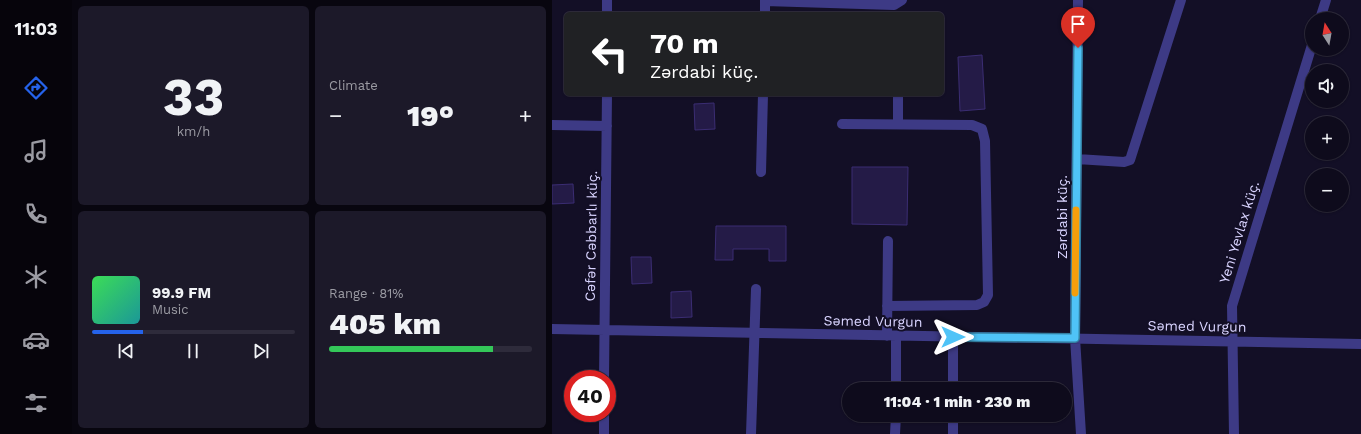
<!DOCTYPE html>
<meta charset="utf-8">
<style>
body{margin:0;font-family:"Work Sans",sans-serif;background:#1c1929;color:#f1f3f6;height:100vh;display:flex;flex-direction:column;font-size:15px;white-space:nowrap}
*{box-sizing:border-box;margin:0}
p{font-size:13px;color:#9b9ba3}
.icon{flex:none;width:22px;height:22px;fill:none;stroke:currentColor;stroke-width:2;stroke-linecap:round;stroke-linejoin:round}
.map{position:relative;flex:1;overflow:hidden}
.drawer{display:flex;flex-direction:column;gap:6px;padding:6px;background:#08060f;width:480px}
.drawer>*{flex:none}
.hud{position:absolute;left:12px;top:12px;width:380px;height:84px;border-radius:6px;box-shadow:0 1px 3px #0004,0 0 0 1px #2e2b3b;background:#202124;color:#fff;overflow:hidden}
.needle{width:26px;rotate:349deg}
.tools{position:absolute;left:753px;top:12px;display:grid;gap:8px}
.tools a{display:grid;place-items:center;width:44px;height:44px;border-radius:50%;background:#0e0b1c;box-shadow:0 1px 3px #0004,0 0 0 1px #2e2b3b;font-size:20px}
.speed{position:absolute;left:12px;top:370px;display:flex;gap:8px;font-size:20px;font-weight:700;text-align:center}
.speed>*{display:grid;place-content:center;width:52px;height:52px;border-radius:50%;background:#0e0b1c;box-shadow:0 1px 3px #0004,0 0 0 1px #2e2b3b;line-height:1}
.speed .limit{border:6px solid #d22;background:#fff;color:#111}
.pin{position:absolute;display:grid;place-items:center;width:34px;height:34px;color:#fff;margin:-41px -17px;border-radius:50% 50% 50% 0;rotate:-45deg;box-shadow:0 0 4px #0007}
.pin .icon{rotate:45deg}
.me{position:absolute;width:44px;margin:-22px;rotate:90deg;stroke-linejoin:round;filter:drop-shadow(0 0 3px #0008)}
.turn{display:flex;align-items:center;gap:14px;height:84px;padding:0 20px;font-size:18px}
.turn .icon{width:52px;height:52px;stroke-width:2.5}
.turn b{display:block;font-size:28px;line-height:34px}
.big{font-size:30px;font-weight:800;line-height:1.1}
.drawer .card{flex:1;display:flex;flex-direction:column;justify-content:center;gap:6px;min-width:0;padding:0 14px;border-radius:6px;background:#1c1929}
.drawer .dial{align-items:center;gap:0}
.dial b{font-size:52px;line-height:1}
.song{display:flex;align-items:center;gap:12px}
.cover{width:48px;height:48px;border-radius:6px;background:linear-gradient(135deg,hsl(130 70% 55%),hsl(180 70% 35%))}
.played{height:4px;border-radius:2px;background:linear-gradient(90deg,#2563eb 25%,#2e2b3b 25%)}
.keys{display:flex;justify-content:space-around;direction:ltr}
.heat{display:flex;justify-content:space-between;align-items:center;font-size:22px;direction:ltr}
.charge{height:6px;border-radius:3px;background:linear-gradient(90deg,#34c759 81%,#2e2b3b 0)}
.drawer .tiles{flex:1;display:grid;gap:6px;grid-template-columns:repeat(2,1fr)}
.trip{position:absolute;left:290px;top:382px;width:230px;height:40px;border-radius:20px;background:#0e0b1c;box-shadow:0 1px 3px #0004,0 0 0 1px #2e2b3b;font-weight:800;line-height:40px;text-align:center}
main{display:flex;flex:1;min-height:0}
.menu{display:flex;flex-direction:column;width:72px;justify-content:space-around;align-items:center;background:#06040b;color:#9b9ba3}
.menu .icon{width:28px;height:28px}
.menu .active{color:#2563eb}
.menu b{font-size:18px;color:#f1f3f6}
.map>svg:first-child{display:block}
.building{fill:#241b47;stroke:#3b2d73}
.lines{fill:none;stroke-linecap:round;stroke-linejoin:round}
.minor{stroke:#3d3a85;stroke-width:10}
.route-casing{stroke:#337fa1;stroke-width:10}
.route{stroke:#4fc3f7;stroke-width:7}
.slow{stroke:#f59e0b;stroke-width:7}
.labels{text-anchor:middle;dominant-baseline:central;stroke-width:4;stroke-linejoin:round;paint-order:stroke}
.street-label{font-size:14px;fill:#d9d4ff;stroke:#130f26}
</style>
<main>
<nav class="menu">
<b>11:03</b>
<svg class="icon active" aria-label="directions" viewBox="0 0 24 24"><path d="M12 3l9 9-9 9-9-9zM9 14v-3h6M13 9l2 2-2 2"/></svg>
<svg class="icon" aria-label="music" viewBox="0 0 24 24"><path d="M9 18V5l10-2v13"/><circle cx="6" cy="18" r="3"/><circle cx="16" cy="16" r="3"/></svg>
<svg class="icon" aria-label="phone" viewBox="0 0 24 24"><path d="M5 4h4l2 5-3 2q2 4 5 5l2-3 5 2v4C11 20 4 13 5 4z"/></svg>
<svg class="icon" aria-label="climate" viewBox="0 0 24 24"><path d="M12 3v18M4 7l16 10M4 17L20 7"/></svg>
<svg class="icon" aria-label="car" viewBox="0 0 24 24"><path d="M5 17H2v-5l4-1 3-4h7l3 4 3 1v5h-3M9 17h6M6 11h13"/><circle cx="7" cy="17" r="2"/><circle cx="17" cy="17" r="2"/></svg>
<svg class="icon" aria-label="filters" viewBox="0 0 24 24"><path d="M4 7h16M4 17h16"/><circle cx="9" cy="7" r="2"/><circle cx="15" cy="17" r="2"/></svg>
</nav>
<section class="drawer">
<div class="tiles">
<div class="card dial"><b>33</b><p>km/h</p></div>
<div class="card"><p>Climate</p>
<div class="heat"><a>−</a><b class="big">19°</b><a>+</a></div>
</div>
<div class="card">
<div class="song"><i class="cover"></i><div><b>99.9 FM</b><p>Music</p></div></div>
<div class="played"></div>
<div class="keys"><svg class="icon" aria-label="previous" viewBox="0 0 24 24"><path d="M18 5L8 12l10 7zM5 5v14"/></svg><svg class="icon" aria-label="pause" viewBox="0 0 24 24"><path d="M8 5v14M16 5v14"/></svg><svg class="icon" aria-label="next" viewBox="0 0 24 24"><path d="M6 5l10 7-10 7zM19 5v14"/></svg></div>
</div>
<div class="card"><p>Range · 81%</p><b class="big">405 km</b><div class="charge"></div></div>
</div>
</section>
<div class="map">
<svg width="809" height="434" viewBox="0 0 809 434">
<rect width="100%" height="100%" fill="#130f26"/>
<path class="building" d="M430,55L433,109L408,111L406,57Z
M162,103L163,129L143,130L142,104Z
M300,167H356L355,225L300,224Z
M21,184L22,203L0,204V185Z
M164,226H234V261H217V249H181V260H163Z
M79,257H99L100,283L80,284Z
M139,291L140,317L119,318V292Z"/>
<g class="lines">
<path class="minor" d="M526,0L523,338L529,434
M213,1L342,5L350,0
M55,14V0
M213,14V0
M768,19L774,0
M346,94V124
M290,124L420,125L430,129L433,141L436,295L432,302L425,305L335,306
M0,125L55,126
M525,159L572,162L578,160L629,0
M209,172L211,94
M0,329L809,344
M335,336L336,241
M52,379L55,94
M344,389V336
M401,389V337
M52,434V413
M199,434L204,289
M343,434L344,415
M401,434V415
M682,434L680,306L760,45"/>
</g>
<g class="lines">
<defs>
<path id="route" d="M401,337L523,338L526,48"/>
</defs>
<use href="#route" class="route-casing"/>
<use href="#route" class="route"/>
<path class="slow" d="M523,293L524,210"/>
</g>
<g class="labels">
<g class="street-label">
<text transform="translate(510 217) rotate(-90)">Zərdabi küç.</text>
<text transform="translate(687 232) rotate(-73)">Yeni Yevlax küç.</text>
<text transform="translate(39 236) rotate(-89)">Cəfər Cəbbarlı küç.</text>
<text transform="translate(321 321) rotate(1)">Səmed Vurgun</text>
<text transform="translate(645 326) rotate(1)">Səmed Vurgun</text>
</g>
</g>
</svg>
<div class="tools">
<a><svg class="needle" viewBox="-14 -14 28 28"><path d="M0-13l5 13h-10z" fill="#e53935"/><path d="M0 13l5-13h-10z" fill="#9b9ba3"/></svg></a>
<a><svg class="icon" aria-label="sound" viewBox="0 0 24 24"><path d="M4 9h4l5-4v14l-5-4H4zM17 9q2 3 0 6"/></svg></a>
<a>+</a>
<a>−</a>
</div>
<div class="speed"><div class="limit">40</div></div>
<div class="pin" style="left:526px;top:48px;background:#d93025"><svg class="icon" aria-label="arrive" viewBox="0 0 24 24"><path d="M6 21V4h12l-3 4 3 4H6"/></svg></div>
<svg class="me" style="left:401px;top:337px" viewBox="-20 -20 40 40"><path d="M0-17L14 15 0 8-14 15z" fill="#4fc3f7" stroke="#fff" stroke-width="4"/></svg>
<div class="trip">11:04 · 1 min · 230 m</div>
<div class="hud">
<div class="turn"><svg class="icon" aria-label="left" viewBox="0 0 24 24"><path d="M17 20v-9H6M10 6l-5 5 5 5"/></svg><div><b>70 m</b>Zərdabi küç.</div></div>
</div>
</div>
</main>
